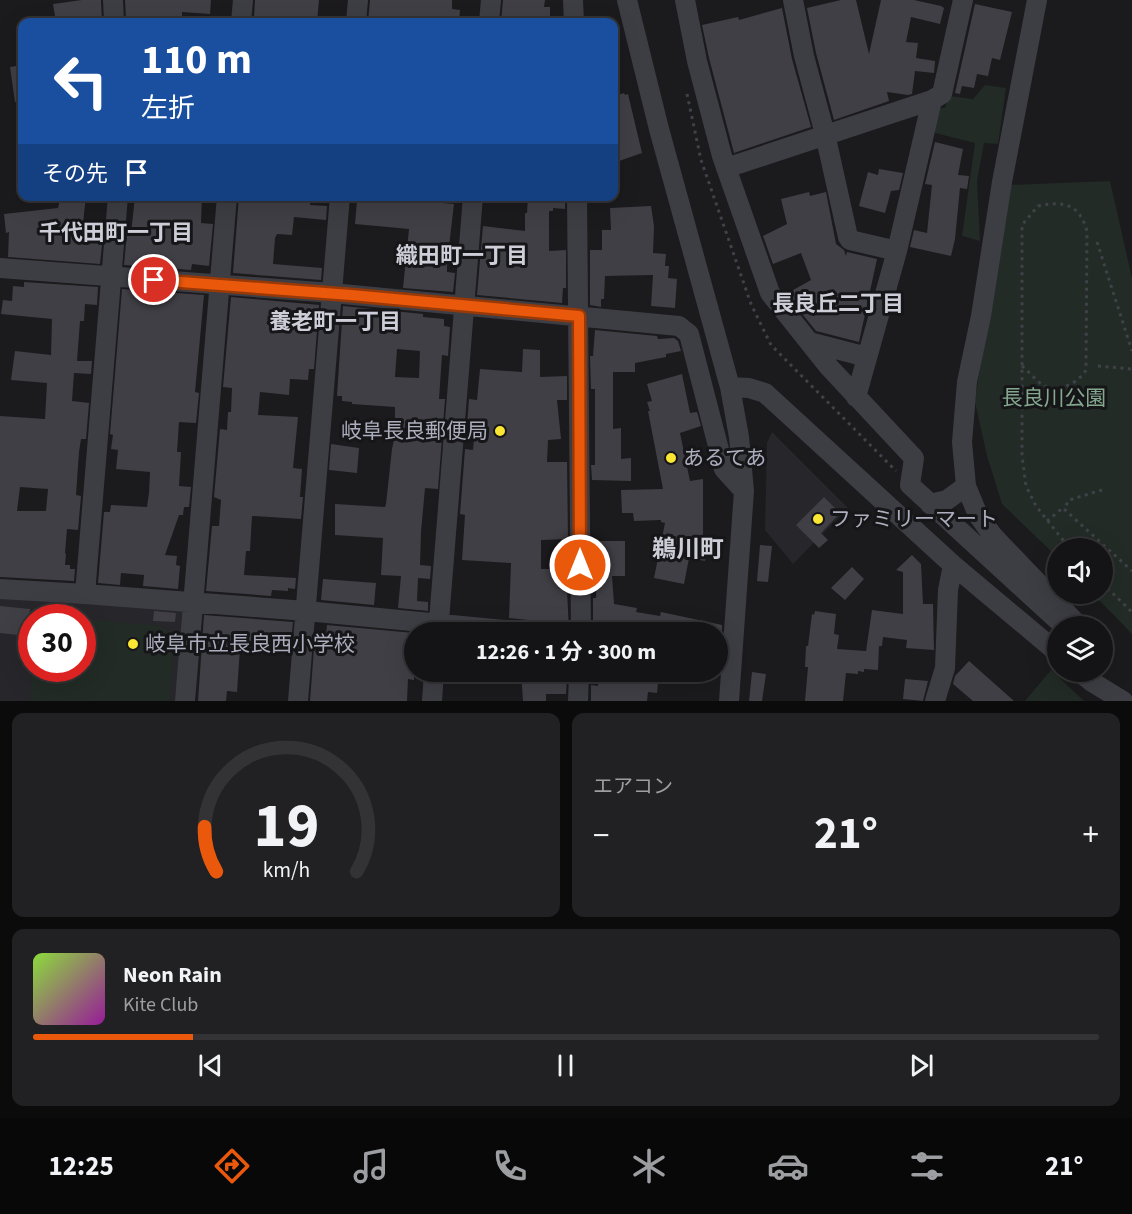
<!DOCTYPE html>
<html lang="ja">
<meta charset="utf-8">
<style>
body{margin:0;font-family:"Source Sans 3","Noto Sans JP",sans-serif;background:#212123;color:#f1f3f6;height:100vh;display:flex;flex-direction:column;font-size:22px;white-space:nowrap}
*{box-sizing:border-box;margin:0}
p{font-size:20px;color:#9d9ea1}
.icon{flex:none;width:33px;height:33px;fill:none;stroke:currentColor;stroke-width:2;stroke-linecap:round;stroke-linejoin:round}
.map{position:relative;height:701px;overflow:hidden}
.drawer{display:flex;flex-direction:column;gap:12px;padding:12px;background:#0b0b0c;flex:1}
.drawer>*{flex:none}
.top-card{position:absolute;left:18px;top:18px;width:600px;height:183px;border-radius:12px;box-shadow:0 6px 24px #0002,0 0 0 2px #333335;background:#1a4fa0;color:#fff;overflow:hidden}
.fabs{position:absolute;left:1047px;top:538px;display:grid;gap:12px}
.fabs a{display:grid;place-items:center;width:66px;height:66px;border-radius:50%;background:#141416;box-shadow:0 6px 24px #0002,0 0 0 2px #333335;font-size:30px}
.speed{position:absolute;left:18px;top:604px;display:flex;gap:12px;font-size:30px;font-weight:700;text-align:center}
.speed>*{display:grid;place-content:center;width:78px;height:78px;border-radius:50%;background:#141416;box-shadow:0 6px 24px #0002,0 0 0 2px #333335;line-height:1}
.speed .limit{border:9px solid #d22;background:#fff;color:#111}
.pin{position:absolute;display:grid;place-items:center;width:51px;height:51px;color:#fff;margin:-26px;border:3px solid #fff;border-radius:50%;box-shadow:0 2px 6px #0007}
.me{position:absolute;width:66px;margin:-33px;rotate:0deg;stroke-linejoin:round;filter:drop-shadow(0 0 4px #0008)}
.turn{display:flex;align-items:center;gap:21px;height:126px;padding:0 24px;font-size:27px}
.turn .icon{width:78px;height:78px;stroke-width:2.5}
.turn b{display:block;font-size:42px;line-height:51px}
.then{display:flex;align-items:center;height:57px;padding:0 24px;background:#0003;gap:12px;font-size:22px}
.big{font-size:45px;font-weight:700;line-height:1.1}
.drawer .widget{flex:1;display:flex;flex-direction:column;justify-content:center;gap:9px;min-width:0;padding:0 21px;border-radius:12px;background:#212123}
.drawer .dial{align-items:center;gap:0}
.dial svg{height:156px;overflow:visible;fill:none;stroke:#333335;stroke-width:7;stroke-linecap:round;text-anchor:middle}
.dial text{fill:#f1f3f6;stroke:none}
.song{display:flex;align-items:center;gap:18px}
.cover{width:72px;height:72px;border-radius:9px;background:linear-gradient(135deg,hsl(90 70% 55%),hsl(300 70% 35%))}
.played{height:6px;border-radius:3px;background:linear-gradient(90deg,#ea580c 15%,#333335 15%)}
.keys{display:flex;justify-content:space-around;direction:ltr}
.heat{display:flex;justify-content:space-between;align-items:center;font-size:33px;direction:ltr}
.drawer .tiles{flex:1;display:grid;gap:12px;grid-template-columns:1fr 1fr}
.widget:last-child{grid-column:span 2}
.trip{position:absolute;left:404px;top:622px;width:324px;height:60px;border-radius:30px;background:#141416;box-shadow:0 6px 24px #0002,0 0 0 2px #333335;font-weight:700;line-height:60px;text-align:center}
.menu{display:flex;height:96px;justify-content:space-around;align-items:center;background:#080809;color:#9d9ea1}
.menu .icon{width:42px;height:42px}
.menu .on{color:#ea580c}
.menu b{font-size:27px;color:#f1f3f6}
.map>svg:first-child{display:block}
.built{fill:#27262a;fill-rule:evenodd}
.green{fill:#222b25}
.building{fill:#403f45;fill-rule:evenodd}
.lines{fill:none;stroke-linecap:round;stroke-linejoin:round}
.path{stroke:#414149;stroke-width:3;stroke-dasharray:3 4.5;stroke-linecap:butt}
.minor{stroke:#3d3d44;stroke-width:20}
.route-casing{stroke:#983908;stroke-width:15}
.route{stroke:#ea580c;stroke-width:10}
.poi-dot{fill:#fbe634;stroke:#161518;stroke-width:2}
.labels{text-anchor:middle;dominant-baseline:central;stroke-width:6;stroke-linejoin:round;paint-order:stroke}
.park-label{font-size:21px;fill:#83a88e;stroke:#161518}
.poi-label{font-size:21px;fill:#acaebd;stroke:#161518;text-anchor:start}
.neighbourhood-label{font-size:22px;font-weight:bold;fill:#ceced8;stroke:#161518}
.quarter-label{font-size:24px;font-weight:bold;fill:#ceced8;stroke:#161518}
</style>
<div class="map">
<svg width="1132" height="701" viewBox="0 0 1132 701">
<rect width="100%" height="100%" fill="#1b1a1d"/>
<path class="built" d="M772,432L848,508L793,564L765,530L767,443Z
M0,597L182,609L185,612L178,701H0ZM32,618H82V669H32Z"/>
<path class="green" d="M985,85L1006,88L998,144L984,143L977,181L980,241L962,236L975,143L931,132L936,108H945L949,96L973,99Z
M1110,181L1132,278V634L1093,594H1102V549H1058L1057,557L1002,504L987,456L975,402L1007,185Z
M83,619L162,626L174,641L170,701H30L32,669H82Z
M1051,670L1084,701H1025Z"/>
<path class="building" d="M82,0H101L102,22H56L53,4Z
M125,0H211L210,14L182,12V21L126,19Z
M255,0H319L317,22H272V20L254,18Z
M370,0H452V9L460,10L459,21L368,22Z
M503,0H545L544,7H550V21L519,19L518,22H501Z
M841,0H856L869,54L881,0H914L941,6L944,8L940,24L911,17L906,42L918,43L916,58L935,61L934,73L915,71L912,94L908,95L887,92L889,101L834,120L816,53L807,8Z
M975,4L1012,12L1000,60L992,58L988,76L977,74L974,88L962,86L960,94L955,93Z
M782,8L792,59L811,127L734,153L709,58L702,25L738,17L739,20Z
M22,65V101L15,102L10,67Z
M624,93L625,95L628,94L642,153L619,161L618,159L614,160V96Z
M935,142L963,149L958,175L969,176L967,189L960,188L955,239L951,256L910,247L914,230L927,233L932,185L925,184Z
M879,169L903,173L899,190L891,191L885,213L859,206L868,172L878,175Z
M809,192L810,196L826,192L836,244L844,250L846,256L847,252L877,259L859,342L816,331L786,294L811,280L801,253L773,264L763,236L787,224L781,199Z
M61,196H86L83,223L104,225L100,264L8,257L9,232L6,233L4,214L58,208Z
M135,196H202L201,223L213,224L209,266L192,264L191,270L124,265L127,233L131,234Z
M239,196H311L310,205L327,206L326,220L294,217L292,235L277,234L275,238L273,264L322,268L321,280L233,273Z
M364,196H397V199L454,204L447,263V272L455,273L453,292L403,288L409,229L355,224L357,201L364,202Z
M528,196H565V209L553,208V211H549V251L566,250V288H563L562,303L477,295L483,226L525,231V213H527Z
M651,206L654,226L653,253L666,254L665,266H669L668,278L677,279L675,308L651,306L653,275L605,276L604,299H601V307L590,305V250H602V230H611L610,208Z
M24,282L98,287L97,305L85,304L84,321H80L77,361H92L91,374L74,373L72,401L89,403L86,439H81L79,452L76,495L81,496L78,530L67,529L65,553L66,554L65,565H70V569H75L74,581L0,577V416L45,419L47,383L11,380L15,351L51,355L52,319L1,314L3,300L12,301L13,286L24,287ZM20,487L48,489L46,511H17Z
M122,289L204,295L195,392L199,393L196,423L179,422L177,452H181L179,486L191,487L189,507H184L183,515H179L165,555L177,556L176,565L180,566L178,589L143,586L144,575L121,573L120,585L98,583L104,512H110L111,505L147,507L149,493L150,472L116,469L118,450L111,449L113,435L110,434Z
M231,297L319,305L314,369H309L308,380L290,379L289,395L260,392L258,415L298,417L293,468L302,469L300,497H303L301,519L252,516L250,551H246L244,575L296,578L295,589L288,588V591L272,590L271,596L206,591L212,526H219L221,500L214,497L220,429L227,430L228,412H231L232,388L223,387Z
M343,306L423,314V317L444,319V326L450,327L448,356L442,355L439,399H445L438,489L425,488L421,532L420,565L431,566L430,579L418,578L417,601L428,602V611L398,608L401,576L381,575L383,538L335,535V504L385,507L386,504L392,449L395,435V407L352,404V402L342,401V396H337ZM397,349L420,351L419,378L395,377Z
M595,330L657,336L658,339L674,338L678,341L681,351L666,354V357L635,363V372H613V429L621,428V459L631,458V481L592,480L591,465H595V389H591L590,356H593Z
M523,349L540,350V377L567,376V400H557L561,439L548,440L547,462H567L568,539L541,540V569H566L569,631L548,629L544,624L538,621L509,618L511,563L462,560L465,515L460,514L465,449L473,450L475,427L467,426L469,399L477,400L480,369L522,372Z
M682,374L690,413L697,412L701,426L680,433L690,481L703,479V537L709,538L705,561L689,558L684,584L654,578L665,523L661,522V520L634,521L633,513H622L621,490L663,489L648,411H650L647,402L652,401L647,384Z
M331,444L359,448L357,473L329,470Z
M824,497L840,513L821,533L828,540L819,548L796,525Z
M598,541H625V576H612L614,604L637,608L636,612L660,616L661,612L722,625V633H653V631L615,624L593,625V598H596Z
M760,545L772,546L768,582L757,581Z
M912,555L921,564L923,604H933L934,650L906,648L907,640L883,637L882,646H879L878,670L864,669V672L858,671V674L846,673L843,701H805L808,667H805L806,646H808L812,614L814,615L815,611L836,614L834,634L839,635L837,649L866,651L872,610L903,614V572L896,570Z
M852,567L864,579L845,600L831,588Z
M323,579L376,583L374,605L321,600Z
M0,606L30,609L27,636L0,633Z
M154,611L176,613L175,622L153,621Z
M204,615L293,622L290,653L271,652V649L240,648L237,692L227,691L226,701H198Z
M327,625L414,633V680L408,679L407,701H310L315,635L326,636Z
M969,661L1014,701H973L953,684L955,676Z
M521,672H548L555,673V676H567L566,694H546V701H523Z
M632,672H659L657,693L648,692L647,701H591V685L598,686L599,673L632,675Z
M752,672L766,674L762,701H749Z
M905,679L928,681L923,701L903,699Z"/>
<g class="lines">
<path class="path" d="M687,94L701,160L751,304L771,345L896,471
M1097,242L1132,351
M1022,366C1028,371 1034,378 1040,383C1055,395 1078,384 1086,370L1087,231C1079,203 1063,201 1038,206L1022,225V456L1026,486L1036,506L1070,549
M1098,366L1132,369
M1102,490L1069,500L1064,509L1132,571
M1047,521L1064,507
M1102,583L1132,612"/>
<path class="minor" d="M113,0L114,22
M573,0L574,22
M627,0L659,129L730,387L739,437L744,491L729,701
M685,0L697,61L722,156L770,293L829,367L914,458L910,485L1065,627
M793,0L804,56L825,134L848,237L850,240L897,251
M1037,0L1002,182L981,316L967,382L962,442L966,486L978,515L993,536L1080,627
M241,22L243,0
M356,22L358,0
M489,22L491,0
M726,168L932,100
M577,196L581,633
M0,268L332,293L679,326L689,334L724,469L744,491
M809,342L867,357
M730,387L749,388L765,393L953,565L1058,653
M856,397L897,251L932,100L942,94L963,0
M930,504L947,500L966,486
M0,589L85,594L306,611L537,633
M85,594L118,196
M438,633L473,196
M1080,672L1092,682L1123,701
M185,701L227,196
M298,701L340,196
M432,701L434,672
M578,701L579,672
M935,701L945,668L948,590L953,565"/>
</g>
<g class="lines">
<defs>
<path id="route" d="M154,280L351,295L579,316L580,565"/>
</defs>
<use href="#route" class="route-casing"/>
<use href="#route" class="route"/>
</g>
<g class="poi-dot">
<circle cx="500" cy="431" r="6"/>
<circle cx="671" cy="458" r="6"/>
<circle cx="818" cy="519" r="6"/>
<circle cx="133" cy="644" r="6"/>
</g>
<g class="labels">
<g class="park-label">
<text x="1054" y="398">長良川公園</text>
</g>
<g class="poi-label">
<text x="488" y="431" text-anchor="end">岐阜長良郵便局</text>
<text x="683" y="458">あるてあ</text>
<text x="830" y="519">ファミリーマート</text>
<text x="145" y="644">岐阜市立長良西小学校</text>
</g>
<g class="neighbourhood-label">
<text x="116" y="233">千代田町一丁目</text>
<text x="462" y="256">織田町一丁目</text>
<text x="838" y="304">長良丘二丁目</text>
<text x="335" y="322">養老町一丁目</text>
</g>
<g class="quarter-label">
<text x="688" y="549">鵜川町</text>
</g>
</g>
</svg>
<div class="fabs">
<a><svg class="icon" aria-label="sound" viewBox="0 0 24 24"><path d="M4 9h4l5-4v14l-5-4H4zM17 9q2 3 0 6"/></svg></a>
<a><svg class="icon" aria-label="layers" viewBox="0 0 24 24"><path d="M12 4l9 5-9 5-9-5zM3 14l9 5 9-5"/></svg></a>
</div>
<div class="speed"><div class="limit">30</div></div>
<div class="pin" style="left:154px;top:280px;background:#d93025"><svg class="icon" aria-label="arrive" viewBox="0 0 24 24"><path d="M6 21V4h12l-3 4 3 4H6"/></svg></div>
<svg class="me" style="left:580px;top:565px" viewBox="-20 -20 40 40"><circle r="17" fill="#ea580c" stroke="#fff" stroke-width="3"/><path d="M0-11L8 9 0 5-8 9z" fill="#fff"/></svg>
<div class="trip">12:26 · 1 分 · 300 m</div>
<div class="top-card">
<div class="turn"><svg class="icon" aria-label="left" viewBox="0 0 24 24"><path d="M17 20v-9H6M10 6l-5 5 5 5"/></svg><div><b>110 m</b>左折</div></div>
<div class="then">その先<svg class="icon" aria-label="arrive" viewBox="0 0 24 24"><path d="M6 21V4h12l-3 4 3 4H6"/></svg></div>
</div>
</div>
<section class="drawer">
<div class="tiles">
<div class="widget dial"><svg viewBox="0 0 100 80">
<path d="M14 69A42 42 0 1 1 86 69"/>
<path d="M14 69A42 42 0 0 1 8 46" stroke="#ea580c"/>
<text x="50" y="56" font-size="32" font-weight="700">19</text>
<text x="50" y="72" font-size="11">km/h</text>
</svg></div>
<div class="widget"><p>エアコン</p>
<div class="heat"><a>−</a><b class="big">21°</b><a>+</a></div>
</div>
<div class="widget">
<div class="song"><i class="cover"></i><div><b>Neon Rain</b><p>Kite Club</p></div></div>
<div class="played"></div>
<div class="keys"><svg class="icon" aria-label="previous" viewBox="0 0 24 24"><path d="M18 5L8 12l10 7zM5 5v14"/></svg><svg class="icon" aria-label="pause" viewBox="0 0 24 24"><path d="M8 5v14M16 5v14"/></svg><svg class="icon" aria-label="next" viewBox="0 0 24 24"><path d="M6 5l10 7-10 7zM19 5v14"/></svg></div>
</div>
</div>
</section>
<nav class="menu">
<b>12:25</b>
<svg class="icon on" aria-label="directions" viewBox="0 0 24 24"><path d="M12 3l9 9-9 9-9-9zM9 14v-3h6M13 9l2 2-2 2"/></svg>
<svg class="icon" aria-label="music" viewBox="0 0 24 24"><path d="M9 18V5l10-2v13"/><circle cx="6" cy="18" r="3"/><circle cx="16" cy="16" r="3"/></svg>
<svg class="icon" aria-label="phone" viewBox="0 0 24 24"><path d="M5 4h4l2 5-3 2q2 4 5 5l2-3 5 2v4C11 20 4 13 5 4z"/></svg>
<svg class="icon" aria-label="climate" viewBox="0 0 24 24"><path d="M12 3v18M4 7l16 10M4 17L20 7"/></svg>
<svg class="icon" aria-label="car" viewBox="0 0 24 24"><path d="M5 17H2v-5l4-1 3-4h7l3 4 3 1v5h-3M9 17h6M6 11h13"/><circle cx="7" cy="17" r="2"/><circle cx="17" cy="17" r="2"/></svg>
<svg class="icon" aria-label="filters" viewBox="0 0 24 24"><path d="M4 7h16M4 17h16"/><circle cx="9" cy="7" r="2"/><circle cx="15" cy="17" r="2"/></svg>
<b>21°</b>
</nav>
